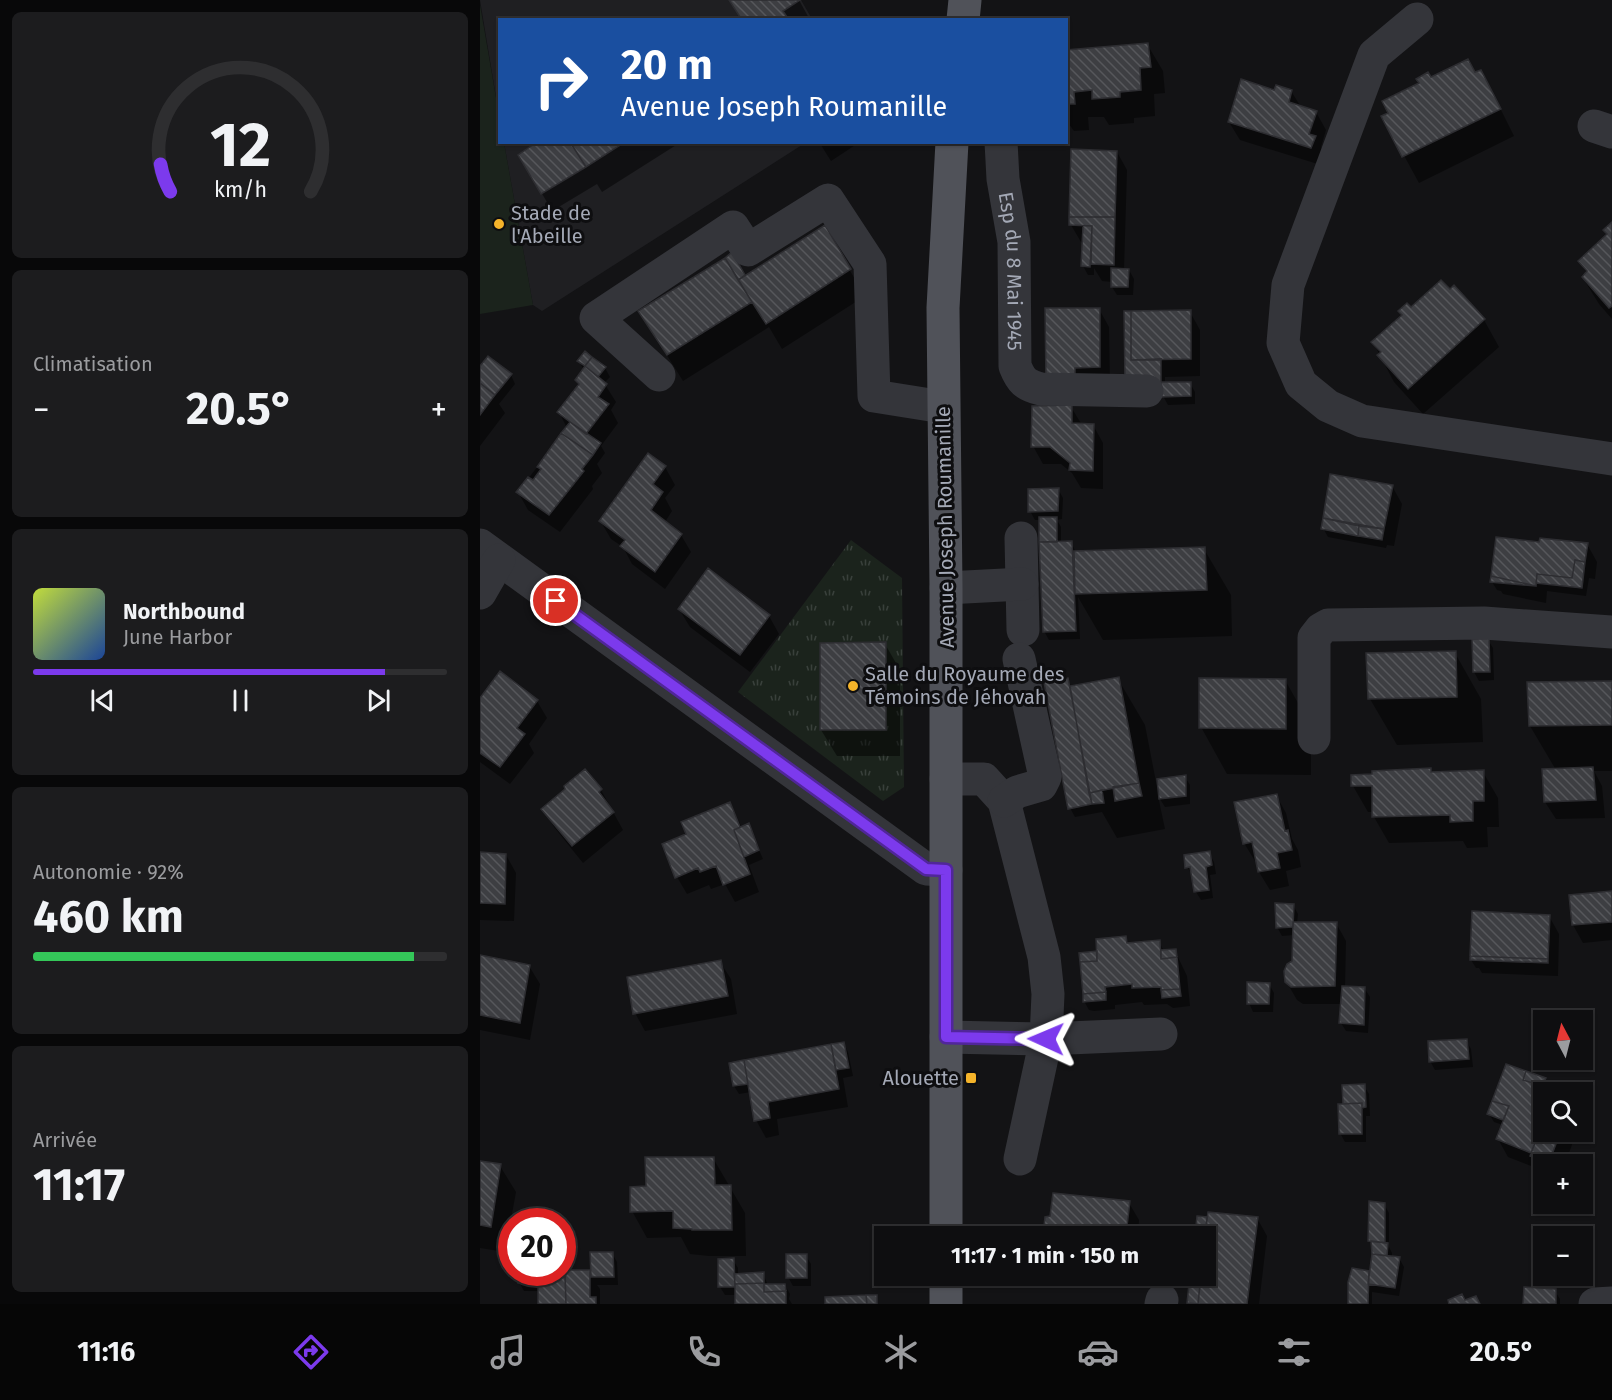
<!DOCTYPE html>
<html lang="fr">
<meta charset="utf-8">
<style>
body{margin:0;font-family:"Fira Sans",sans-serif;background:#1c1c1e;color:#f1f3f6;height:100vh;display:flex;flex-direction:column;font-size:22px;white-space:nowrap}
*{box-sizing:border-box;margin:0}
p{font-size:20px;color:#9b9c9f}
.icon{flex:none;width:33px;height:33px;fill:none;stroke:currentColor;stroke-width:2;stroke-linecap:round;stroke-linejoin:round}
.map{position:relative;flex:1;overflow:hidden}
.drawer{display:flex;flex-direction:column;gap:12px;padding:12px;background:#080809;width:480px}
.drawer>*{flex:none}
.hud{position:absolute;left:18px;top:18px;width:570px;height:126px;border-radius:0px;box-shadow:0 2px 4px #0004,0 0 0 2px #2e2e30;background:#1a4fa0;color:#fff;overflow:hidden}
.needle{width:39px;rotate:353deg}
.tools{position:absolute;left:1053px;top:1010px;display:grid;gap:12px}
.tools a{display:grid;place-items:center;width:60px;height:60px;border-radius:0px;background:#0e0e10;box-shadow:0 2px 4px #0004,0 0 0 2px #2e2e30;font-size:30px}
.speed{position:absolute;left:18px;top:1208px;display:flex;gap:12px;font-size:30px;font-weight:700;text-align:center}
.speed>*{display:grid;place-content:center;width:78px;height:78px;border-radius:50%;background:#0e0e10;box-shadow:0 2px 4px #0004,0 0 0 2px #2e2e30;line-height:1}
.speed .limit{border:9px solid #d22;background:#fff;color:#111}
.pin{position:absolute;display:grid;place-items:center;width:51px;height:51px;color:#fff;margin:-26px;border:3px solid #fff;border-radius:50%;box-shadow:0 2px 6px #0007}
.me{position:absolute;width:66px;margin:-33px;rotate:271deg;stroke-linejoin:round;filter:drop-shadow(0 0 4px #0008)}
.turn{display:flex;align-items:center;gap:21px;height:126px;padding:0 24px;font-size:27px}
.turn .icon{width:78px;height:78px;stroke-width:2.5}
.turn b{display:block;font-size:42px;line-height:51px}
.big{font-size:45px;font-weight:700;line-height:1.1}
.drawer .card{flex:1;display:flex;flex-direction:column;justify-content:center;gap:9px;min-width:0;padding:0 21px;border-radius:9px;background:#1c1c1e}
.drawer .dial{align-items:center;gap:0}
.dial svg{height:156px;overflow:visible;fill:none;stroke:#2e2e30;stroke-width:7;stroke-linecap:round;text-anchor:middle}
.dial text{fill:#f1f3f6;stroke:none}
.song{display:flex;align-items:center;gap:18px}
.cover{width:72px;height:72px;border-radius:9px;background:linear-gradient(135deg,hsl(70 70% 55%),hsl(220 70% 35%))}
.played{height:6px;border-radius:3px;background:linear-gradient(90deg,#7c3aed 85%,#2e2e30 85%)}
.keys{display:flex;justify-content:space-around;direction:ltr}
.heat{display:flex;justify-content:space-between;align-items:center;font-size:33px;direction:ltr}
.charge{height:9px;border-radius:4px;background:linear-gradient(90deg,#34c759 92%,#2e2e30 0)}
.trip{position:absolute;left:394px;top:1226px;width:342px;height:60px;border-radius:0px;background:#0e0e10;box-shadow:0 2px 4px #0004,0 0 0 2px #2e2e30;font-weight:700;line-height:60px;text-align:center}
.tabs{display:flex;height:96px;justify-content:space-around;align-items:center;background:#060606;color:#9b9c9f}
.tabs .icon{width:42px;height:42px}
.tabs .on{color:#7c3aed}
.tabs b{font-size:27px;color:#f1f3f6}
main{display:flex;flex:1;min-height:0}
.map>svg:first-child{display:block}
.built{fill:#1f1f22}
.grass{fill:url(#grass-tufts)}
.garden{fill:#1b231c}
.shadow{fill:#0007}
.building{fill:url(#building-back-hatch);stroke:#2d2d31;stroke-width:1.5}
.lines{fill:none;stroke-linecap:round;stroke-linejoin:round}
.minor{stroke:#34353a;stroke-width:33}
.major{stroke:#505259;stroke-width:33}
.route-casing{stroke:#51269a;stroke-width:15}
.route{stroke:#7c3aed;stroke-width:10}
.poi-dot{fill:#f5b42a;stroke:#0e0e10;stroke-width:2}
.labels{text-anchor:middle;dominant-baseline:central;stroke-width:6;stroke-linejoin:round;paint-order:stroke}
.poi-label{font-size:20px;fill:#a4a9b6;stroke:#0e0e10;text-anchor:start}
.street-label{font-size:20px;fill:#a4a9b6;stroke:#0e0e10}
</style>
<main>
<section class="drawer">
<div class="card dial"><svg viewBox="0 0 100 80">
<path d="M14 69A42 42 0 1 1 86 69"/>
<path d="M14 69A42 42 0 0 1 9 55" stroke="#7c3aed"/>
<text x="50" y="56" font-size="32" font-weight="700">12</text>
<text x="50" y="72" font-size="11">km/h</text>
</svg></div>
<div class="card"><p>Climatisation</p>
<div class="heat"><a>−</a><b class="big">20.5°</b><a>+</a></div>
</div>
<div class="card">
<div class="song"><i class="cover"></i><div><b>Northbound</b><p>June Harbor</p></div></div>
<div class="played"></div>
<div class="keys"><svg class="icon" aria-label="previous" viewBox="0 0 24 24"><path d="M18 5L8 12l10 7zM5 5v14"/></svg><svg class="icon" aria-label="pause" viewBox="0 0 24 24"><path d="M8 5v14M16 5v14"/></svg><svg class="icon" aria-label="next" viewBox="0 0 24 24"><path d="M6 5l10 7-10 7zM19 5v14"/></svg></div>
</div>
<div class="card"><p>Autonomie · 92%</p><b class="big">460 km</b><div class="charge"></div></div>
<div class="card"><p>Arrivée</p><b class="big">11:17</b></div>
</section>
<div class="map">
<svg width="1132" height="1304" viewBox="0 0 1132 1304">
<defs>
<pattern id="grass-tufts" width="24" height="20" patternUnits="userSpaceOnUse" patternTransform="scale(1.5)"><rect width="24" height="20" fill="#1b231c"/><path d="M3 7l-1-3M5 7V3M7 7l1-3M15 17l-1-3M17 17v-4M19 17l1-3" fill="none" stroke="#39403b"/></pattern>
<pattern id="building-back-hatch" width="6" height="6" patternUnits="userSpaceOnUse" patternTransform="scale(1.5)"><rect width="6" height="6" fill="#3d3e42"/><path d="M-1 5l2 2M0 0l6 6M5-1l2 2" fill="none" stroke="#56575b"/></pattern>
</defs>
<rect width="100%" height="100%" fill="#131315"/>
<path class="built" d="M0,0H321L332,19L20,20L19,115Z
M24,143H325L62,311L53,305Z"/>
<path class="grass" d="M371,540L422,578L424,787L403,801L258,692Z"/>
<path class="garden" d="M0,5L19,115L20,142L24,143L53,305L0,314Z"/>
<path class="shadow" d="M251,0H319L330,20H256L260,17Z
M667,44L683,71L685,93L674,94L675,116L654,118V123L629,125L624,117H608L609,130L594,131L586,120V52Z
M995,74L1015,98L1034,136L939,183L903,117L910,114L950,79Z
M811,91L821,107L836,112L846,130L841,147L845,155L841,165L760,140L749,122L795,92Z
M60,142H201L122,192L117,184L72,211L40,155Z
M339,142H380L351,161Z
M637,152L647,170L644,270H649L654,279L653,295H637L632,287V282L622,281L614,268V275H608L603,266L604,242H601L591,225Z
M1132,224V319L1119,304L1103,278L1107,274L1100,261L1128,235Z
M344,227L385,296L302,349L289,327L203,381L160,312L251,255L265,278Z
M974,287L1004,320L1019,347L943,414L914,382L893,342L922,316L919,311L931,309Z
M619,309L629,327L630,385L578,400Z
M710,312L720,330V376L685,377V383H710L715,392V404L688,405L683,396L652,390Z
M99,361L125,368L130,377L124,383L136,402L131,410L138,423L121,446L125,453L117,464L122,473L112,486L113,489L80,532L48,510L38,492L87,428L79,412L99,386L96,381L104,370Z
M0,369L31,375L35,384L19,404L25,413L0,446Z
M591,407L602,425H613L623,443V489L601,488L592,473L581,464H563L553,446Z
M169,455L185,467L195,485L185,498L192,511L185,522L201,535L211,552L185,589L152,564L143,547L131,539L121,522Z
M851,476L912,486L922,504L914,546L907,545L906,548L848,537L843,528Z
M578,489L583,498L582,519L577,520L581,527V543L591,542L596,553L724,549L751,595L752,636L623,640L598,597L600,639L569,640L564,631L560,520H555L550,511Z
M1107,544L1117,562L1115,579L1109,578L1106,596L1067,591L1066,603L1023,594L1021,591L1017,590L1012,582Z
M199,609L289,616L299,634L270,672L210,627Z
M994,640H1008L1013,648L1014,680L999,681L994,672Z
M405,644L420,670V756H357L341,730Z
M975,653L1001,699L1003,742L917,745L890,699Z
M638,679L665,725L677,787L705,777L710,785V804L685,807L678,796L685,829L637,838L622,812L595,817L590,808L587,680L592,687Z
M805,680L831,726V775L747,774L721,727Z
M1132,682V771H1114L1122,786L1125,818L1076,819L1065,802L1076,770L1050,726L1049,683Z
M0,700L57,701L67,718L49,744L54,753L30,784L0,762Z
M950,770L952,773L1003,772L1018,798L1019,827H1007L1008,847L987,848L983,841L909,843L894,817V812H888L873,786L893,776Z
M121,790L143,830L103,863L74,827L63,809Z
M796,795L806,813L812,839L818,850L821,867L806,871L809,886L790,890L779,872L777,860L775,861L764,843Z
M250,803L262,828L268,825L283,859L269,865L279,892L255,902L245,884L231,889L229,885L207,894L197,877L208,835Z
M729,853L734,862L736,874L730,875L733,898L721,900L716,892L713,876L707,867Z
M0,854L26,855L36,873L34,921L0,920Z
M1132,893V940L1103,943L1093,925L1091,896Z
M813,905L818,914L817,923H856L866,941L865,988L885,989L890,997L888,1033L866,1031L861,1023L862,1004H823L817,1000L806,981L814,962V935L802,936L797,927Z
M1069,916L1079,934L1078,976L1002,973L999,968H996L991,960Z
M646,938L649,944L679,942L684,951H695L707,976L710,1006L693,1008L687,1004L664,1005L662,1002L635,1005V1009L614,1011L609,1010L604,1001L618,953Z
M0,957L49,966L60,984L50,1040L0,1030Z
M240,962L251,979L257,1014L165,1031L155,1013Z
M789,984L794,993L793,1012H773L769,1003Z
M986,1040L991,1049L993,1067L955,1070L950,1061Z
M364,1044L368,1052L373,1076L363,1078L368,1107L297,1119L299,1135L286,1138L276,1120L271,1092L259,1094L254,1086L251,1064Z
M1027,1066L1065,1079L1070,1088L1068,1090L1073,1092H1064V1131H1097L1085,1164H1064V1174L1059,1169L1028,1157L1018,1139L1023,1125L1014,1122L1009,1114Z
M884,1086L889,1094L890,1116H886V1142H865L860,1133L864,1105Z
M233,1158L265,1213L266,1256H229L210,1254L201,1237L167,1238L152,1211L168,1187Z
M0,1162L20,1166L36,1192L25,1252L0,1248Z
M649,1203L659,1220L658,1236H564L572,1218Z
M904,1204L909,1213V1247L912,1253V1258H919L924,1267L919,1296L892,1292V1304H869L873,1269L890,1273L893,1246L890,1241Z
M726,1218L728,1222L777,1218L787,1236L779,1304H709L712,1275H726V1236H716Z
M132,1253L137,1262L138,1285H117L120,1289V1304H60V1291H44L39,1282V1272H65L66,1279H87L109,1272L112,1277Z
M326,1256L331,1264V1286H313L308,1277Z
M253,1260L258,1268V1275L283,1274L288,1285H305L310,1294L309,1299L312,1304H257V1295H245L240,1287Z
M410,1275H435V1281H414Z
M1075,1291L1080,1299V1304H1045Z"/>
<path class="building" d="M249,0H320L303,11L309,20H262Z
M668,43L671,67L660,68L661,90L640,92V97L612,99V90L594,92L595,104H586V50Z
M988,59L995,72L1001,70L1021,109L922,157L901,116L908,113L902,101L939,83L936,79L948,72L951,77Z
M761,79L794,90L796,85L812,90L809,102L837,111L829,134L836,136L831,148L748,122Z
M57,142H90L106,167L61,194L38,155Z
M90,142H145L106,167Z
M591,149L637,151L635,217H589Z
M589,217H635L634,265L611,264L612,226L589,225Z
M1132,222V306L1129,308L1102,277L1107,271L1098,261L1127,234L1123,230Z
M345,225L371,269L286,324L258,280Z
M603,226H612L610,267L601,266Z
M252,252L265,275L258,280L245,258Z
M245,258L272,302L187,355L158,311Z
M631,268L649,269L648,287H631Z
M961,280L970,289L974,285L1005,319L928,389L897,355L901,352L891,342L922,315L918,311L927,303L931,307Z
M565,308H620V367L595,368V383H566Z
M711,310V359L651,360V311Z
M644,311H651V360L681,359V382H645Z
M105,351L112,357L105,366L97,361Z
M8,356L32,374L15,395L0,383V366Z
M112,357L126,367L118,377L105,366Z
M105,366L127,384L118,397L129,404L106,434L77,412L99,384L95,380Z
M681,382H711V396L681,397Z
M0,383L15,395L0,415Z
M592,405V423L614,424L613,471L589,470L590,463L570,447H551L552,406Z
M90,422L121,443L113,455L81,433Z
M81,433L113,455L102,469L104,471L69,515L36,492L48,477L53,480L61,469L57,467Z
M168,453L186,466L173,484L183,492L171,510L202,534L175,572L140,546L145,540L119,521Z
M850,474L913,485L904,529L843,518Z
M579,488L578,511L548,512V489Z
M559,517H577V542H559Z
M843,518L879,526L878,536L841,529Z
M879,526L904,529L902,540L878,536Z
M1016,537L1059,542L1060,538L1108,543L1105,562L1095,560L1092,578L1057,574L1056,586L1011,576Z
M592,541L596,631L563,632L559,542Z
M725,547L727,590L595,594L594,551Z
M1095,560L1105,562L1102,588L1056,583L1057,574L1092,578Z
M228,568L290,615L260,655L198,609Z
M1011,576L1056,586L1010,582Z
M1009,638L1010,672H993L992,639Z
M406,642V730H340V643Z
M976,651L977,697L888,699L886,653Z
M20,671L58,700L37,728L45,734L20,767L0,753V698Z
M639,677L659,783L609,793L590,686Z
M588,678L612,804L588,809L564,682Z
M719,678L806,679V729L719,728Z
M1132,681V725L1049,726L1047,682Z
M1113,767L1116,800L1064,802L1062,769Z
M951,768V772L1004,770V801H993V821L970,822V815L892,817V786H871V775L892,774V771Z
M105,769L122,789L119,792L134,812L92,846L61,809L85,789L84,786Z
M706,775V796L679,799L677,779Z
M659,783L662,796L635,801L633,787Z
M622,790L624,803L612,804L609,793Z
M797,794L805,831L808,830L812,850L797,853L800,868L778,872L772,842L763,844L754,802Z
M250,802L260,827L254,830L270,874L243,885L236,866L220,872L218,868L195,878L182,844L206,834L201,822Z
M269,823L279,850L264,857L254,830Z
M730,851L732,865L726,867L729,890L714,892L710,867L705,868L704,855Z
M0,852L26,854L25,904L0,903Z
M1132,891V922L1092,925L1089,895Z
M795,903L814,904L813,927L796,928Z
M992,911L1070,915L1068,959L990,956Z
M813,922H857L855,986L811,987L805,982L804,971L807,964L812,961Z
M646,936L647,943L680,940L681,959L697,957L700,989L681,990V987L652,988V984L625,987L626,992L603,994L600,962L617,961L616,939Z
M696,949L697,957L681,959V950Z
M617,951V961L600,962L599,953Z
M0,955L50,965L40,1023L0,1015Z
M990,956L1068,959V963L990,960Z
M241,960L248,996L153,1014L147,977Z
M767,982L790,983L789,1004H767Z
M862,986L885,987L884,1025L859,1023Z
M700,989L701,996L682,998L681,990Z
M626,992V1000L603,1002V994Z
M987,1039L989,1059L949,1062L948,1041Z
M364,1042L369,1068L356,1070L351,1044Z
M351,1044L359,1089L288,1102L290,1118L274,1121L264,1060Z
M264,1060L268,1084L253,1086L249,1063Z
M1026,1064L1046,1071L1043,1080L1074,1090L1064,1092V1119L1051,1153L1016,1139L1029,1106L1012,1101Z
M1046,1071L1066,1078L1062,1086L1043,1080Z
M885,1084L886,1107L882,1108V1103L863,1104L862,1085Z
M1012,1101L1029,1106L1023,1120L1007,1114Z
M882,1103V1134H859L858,1104Z
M1064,1119V1131H1081L1069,1162L1050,1156Z
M165,1157H234L235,1185H251L252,1230H212V1229L193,1228V1211L150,1212V1187L166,1186Z
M0,1161L21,1164L11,1227L0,1225Z
M573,1193L650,1201L647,1226H652L651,1236H563L565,1217L570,1216Z
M889,1201L905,1203V1243L888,1241Z
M728,1212L778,1217L767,1304H718L721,1275H726L725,1236Z
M717,1216L727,1217L725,1236H715Z
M891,1241L908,1243L907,1256L892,1254Z
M110,1252H133L134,1277H111Z
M306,1254H327V1278H306Z
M892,1254L920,1257L915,1288L888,1284Z
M254,1258L255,1287H238V1259Z
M872,1268L889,1271L888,1304H868V1282Z
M85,1270H110V1297H116V1304H86Z
M37,1272H62V1277L58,1278V1283H38Z
M284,1272V1283L255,1284L254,1274Z
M710,1275H721L718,1304L707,1303Z
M62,1277H85L86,1304H58V1278Z
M284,1283V1292L306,1291V1304H255V1284Z
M284,1284H305L306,1291L284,1292Z
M1044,1287L1076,1289V1304H1043Z
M982,1294L985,1300L996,1296L1000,1304H969L968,1300Z
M386,1295L387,1304H345V1297Z
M386,1295H397V1304H387Z"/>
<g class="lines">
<g class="minor">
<path d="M937,19L894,55L808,285L803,343L821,384L848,406L882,421L1132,459"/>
<path d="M1114,126L1132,132"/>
<path id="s1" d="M521,142L523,179L534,242L535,366C541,381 545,385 561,389L667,391"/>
<path d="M179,375L116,318L253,227L268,250L348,200L390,264L394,396L463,407"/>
<path d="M541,538L543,630"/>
<path d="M0,545L446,869L466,870"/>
<path d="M466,588L542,584"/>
<path d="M0,593L19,560"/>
<path d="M834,738V638L841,629L848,625L1004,623L1132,632"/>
<path d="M466,779H504L524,801L564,957L568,994L566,1039L540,1159"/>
<path d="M524,801L537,792L561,785L565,777L539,659"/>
<path d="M466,1037L566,1039L681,1034"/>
<path d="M681,1304L682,1300"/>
<path d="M1115,1304L1132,1303"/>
</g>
<path class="major" d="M483,20L485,0
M466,1236V588L463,308L472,142
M466,1304V1275"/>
</g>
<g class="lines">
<defs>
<path id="route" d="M76,601L446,869L466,870V1037L566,1039"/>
</defs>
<use href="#route" class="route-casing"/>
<use href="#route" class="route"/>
</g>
<g class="poi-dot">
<circle cx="19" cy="224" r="6"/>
<circle cx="373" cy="686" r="6"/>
<rect x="485" y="1072" width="12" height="12" rx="3"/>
</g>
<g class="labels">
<g class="poi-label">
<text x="31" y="213">Stade de<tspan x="31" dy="23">l'Abeille</tspan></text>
<text x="385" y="674">Salle du Royaume des<tspan x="385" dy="23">Témoins de Jéhovah</tspan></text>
<text x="479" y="1078" text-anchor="end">Alouette</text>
</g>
<g class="street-label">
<text stroke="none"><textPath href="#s1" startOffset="130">Esp du 8 Mai 1945</textPath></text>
<text transform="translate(465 527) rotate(-91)">Avenue Joseph Roumanille</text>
</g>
</g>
</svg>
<div class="tools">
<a><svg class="needle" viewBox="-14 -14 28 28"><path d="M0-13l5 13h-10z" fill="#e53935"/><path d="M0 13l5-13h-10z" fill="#9b9c9f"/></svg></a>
<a><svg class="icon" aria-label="search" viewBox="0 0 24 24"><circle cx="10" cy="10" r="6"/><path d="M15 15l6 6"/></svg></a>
<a>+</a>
<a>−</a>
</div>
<div class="speed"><div class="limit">20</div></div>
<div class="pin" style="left:76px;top:601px;background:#d93025"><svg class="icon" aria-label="arrive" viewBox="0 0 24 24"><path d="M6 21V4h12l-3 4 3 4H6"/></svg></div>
<svg class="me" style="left:566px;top:1039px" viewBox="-20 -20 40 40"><path d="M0-17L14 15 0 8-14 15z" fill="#7c3aed" stroke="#fff" stroke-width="4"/></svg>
<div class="trip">11:17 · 1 min · 150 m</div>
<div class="hud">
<div class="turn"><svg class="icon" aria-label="right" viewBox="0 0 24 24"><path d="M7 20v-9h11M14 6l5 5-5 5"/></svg><div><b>20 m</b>Avenue Joseph Roumanille</div></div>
</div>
</div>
</main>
<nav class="tabs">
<b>11:16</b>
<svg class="icon on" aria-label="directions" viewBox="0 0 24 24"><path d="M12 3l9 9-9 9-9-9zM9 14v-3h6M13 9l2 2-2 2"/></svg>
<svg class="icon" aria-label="music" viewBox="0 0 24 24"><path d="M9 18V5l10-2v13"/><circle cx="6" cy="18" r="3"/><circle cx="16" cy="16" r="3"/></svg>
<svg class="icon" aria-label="phone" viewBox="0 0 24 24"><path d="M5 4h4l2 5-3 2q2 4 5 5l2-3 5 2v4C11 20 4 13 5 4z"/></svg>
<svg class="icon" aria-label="climate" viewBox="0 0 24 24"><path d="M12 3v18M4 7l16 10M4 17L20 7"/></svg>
<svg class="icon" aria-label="car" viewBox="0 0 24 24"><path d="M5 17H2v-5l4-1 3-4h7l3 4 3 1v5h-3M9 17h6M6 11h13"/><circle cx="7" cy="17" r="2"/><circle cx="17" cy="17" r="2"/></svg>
<svg class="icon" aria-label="filters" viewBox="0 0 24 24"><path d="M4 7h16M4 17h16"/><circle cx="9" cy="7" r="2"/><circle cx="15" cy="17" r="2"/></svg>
<b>20.5°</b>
</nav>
